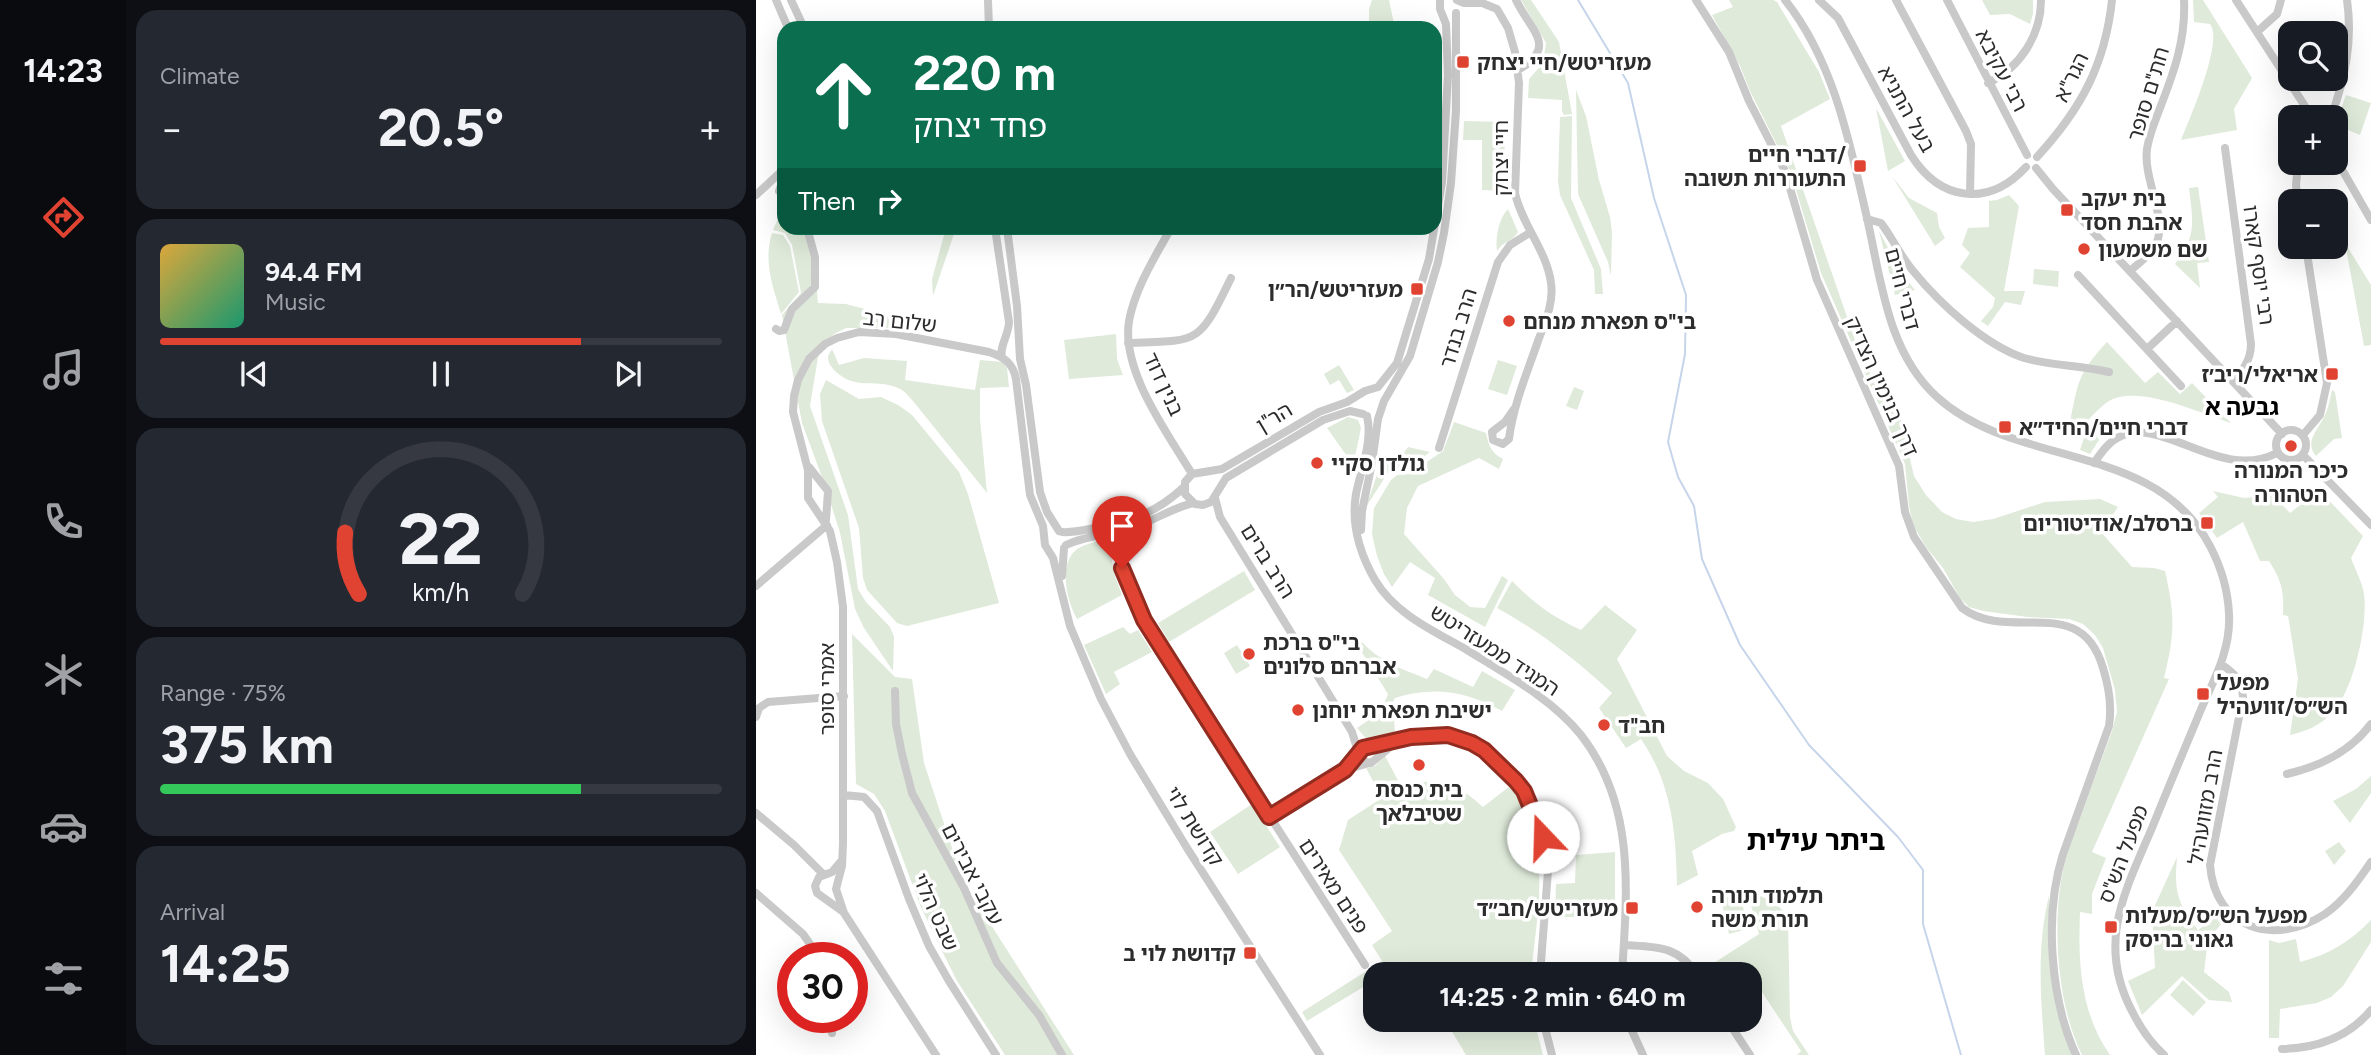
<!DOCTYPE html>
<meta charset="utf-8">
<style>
body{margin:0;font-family:Figtree,"Noto Sans Hebrew",sans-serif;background:#242831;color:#f1f3f6;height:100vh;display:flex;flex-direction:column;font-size:26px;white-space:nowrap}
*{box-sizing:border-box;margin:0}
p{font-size:23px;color:#9ea1a6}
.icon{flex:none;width:38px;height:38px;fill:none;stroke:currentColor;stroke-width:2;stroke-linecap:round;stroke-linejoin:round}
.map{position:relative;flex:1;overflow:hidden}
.drawer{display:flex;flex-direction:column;gap:10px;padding:10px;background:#0d0f14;width:630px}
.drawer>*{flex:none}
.top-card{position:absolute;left:21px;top:21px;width:665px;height:214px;border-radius:21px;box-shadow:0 7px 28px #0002;background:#0b6e4f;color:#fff;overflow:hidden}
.fabs{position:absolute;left:1522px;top:21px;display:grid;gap:14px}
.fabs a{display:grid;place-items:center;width:70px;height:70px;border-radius:14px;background:#171b24;box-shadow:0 7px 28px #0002;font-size:35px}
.speed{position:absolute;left:21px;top:942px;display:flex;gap:14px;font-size:35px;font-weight:700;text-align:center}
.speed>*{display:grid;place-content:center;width:91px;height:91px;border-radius:50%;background:#171b24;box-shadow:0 7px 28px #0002;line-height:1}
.speed .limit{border:10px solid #d22;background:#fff;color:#111}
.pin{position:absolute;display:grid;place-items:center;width:60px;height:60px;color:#fff;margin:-72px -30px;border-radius:50% 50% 50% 0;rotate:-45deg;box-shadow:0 0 7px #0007}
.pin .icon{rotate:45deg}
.me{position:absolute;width:77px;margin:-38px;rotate:339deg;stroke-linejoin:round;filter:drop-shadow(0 0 5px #0008)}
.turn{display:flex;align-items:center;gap:24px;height:147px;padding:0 21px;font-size:32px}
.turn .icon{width:91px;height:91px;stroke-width:2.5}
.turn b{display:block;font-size:49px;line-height:60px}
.then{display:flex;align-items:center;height:66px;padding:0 21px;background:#0003;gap:14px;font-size:26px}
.big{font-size:52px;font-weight:700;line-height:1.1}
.drawer .card{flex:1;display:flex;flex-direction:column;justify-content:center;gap:10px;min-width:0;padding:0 24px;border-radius:21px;background:#242831}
.drawer .dial{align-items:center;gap:0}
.dial svg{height:182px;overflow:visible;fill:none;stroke:#363941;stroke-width:7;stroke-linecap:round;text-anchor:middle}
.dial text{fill:#f1f3f6;stroke:none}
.song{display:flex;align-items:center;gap:21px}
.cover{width:84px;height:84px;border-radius:10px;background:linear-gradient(135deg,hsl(40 70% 55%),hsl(160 70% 35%))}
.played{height:7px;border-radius:4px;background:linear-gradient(90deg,#e04331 75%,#363941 75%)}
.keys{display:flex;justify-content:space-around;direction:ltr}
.heat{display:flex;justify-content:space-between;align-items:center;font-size:38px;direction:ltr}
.charge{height:10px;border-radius:5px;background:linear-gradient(90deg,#34c759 75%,#363941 0)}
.trip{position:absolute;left:607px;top:962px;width:399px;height:70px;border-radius:21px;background:#171b24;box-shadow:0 7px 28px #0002;font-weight:700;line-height:70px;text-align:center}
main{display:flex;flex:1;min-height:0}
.tab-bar{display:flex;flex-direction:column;width:126px;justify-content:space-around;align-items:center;background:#090b0e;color:#9ea1a6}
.tab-bar .icon{width:49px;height:49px}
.tab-bar .on{color:#e04331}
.tab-bar b{font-size:32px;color:#f1f3f6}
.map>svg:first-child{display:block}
.green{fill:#dfeada}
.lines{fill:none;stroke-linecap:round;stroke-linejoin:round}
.stream{stroke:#c6d5ea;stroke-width:2}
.minor{stroke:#c9c9c9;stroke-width:8}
.route-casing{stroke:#922c20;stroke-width:18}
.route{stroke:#e04331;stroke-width:12}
.poi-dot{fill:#e04331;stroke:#fff;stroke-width:2.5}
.labels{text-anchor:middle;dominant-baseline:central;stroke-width:7;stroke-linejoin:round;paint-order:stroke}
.poi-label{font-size:21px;font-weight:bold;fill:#2c2c2c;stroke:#fff;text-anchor:start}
.street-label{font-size:21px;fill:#2c2c2c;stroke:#fff}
.neighbourhood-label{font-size:23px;font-weight:bold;fill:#000;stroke:#fff}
.district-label{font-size:28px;font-weight:bold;fill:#000;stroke:#fff}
</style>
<main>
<nav class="tab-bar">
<b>14:23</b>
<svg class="icon on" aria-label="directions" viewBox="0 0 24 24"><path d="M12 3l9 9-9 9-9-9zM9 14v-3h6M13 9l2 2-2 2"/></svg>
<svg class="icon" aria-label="music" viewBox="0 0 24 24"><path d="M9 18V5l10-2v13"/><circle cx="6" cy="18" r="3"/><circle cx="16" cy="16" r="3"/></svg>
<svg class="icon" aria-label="phone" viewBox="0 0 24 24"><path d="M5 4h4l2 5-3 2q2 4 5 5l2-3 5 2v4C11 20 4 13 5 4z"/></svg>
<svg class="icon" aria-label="climate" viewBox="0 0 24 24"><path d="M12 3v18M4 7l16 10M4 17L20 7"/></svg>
<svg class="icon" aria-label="car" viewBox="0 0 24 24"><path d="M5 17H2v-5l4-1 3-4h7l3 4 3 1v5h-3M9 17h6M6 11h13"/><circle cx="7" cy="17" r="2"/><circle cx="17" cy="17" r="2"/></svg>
<svg class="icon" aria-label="filters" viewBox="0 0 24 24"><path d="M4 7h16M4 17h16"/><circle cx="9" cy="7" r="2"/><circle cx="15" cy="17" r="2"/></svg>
</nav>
<section class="drawer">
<div class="card"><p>Climate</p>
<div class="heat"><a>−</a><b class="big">20.5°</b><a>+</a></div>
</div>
<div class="card">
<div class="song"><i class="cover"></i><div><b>94.4 FM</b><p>Music</p></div></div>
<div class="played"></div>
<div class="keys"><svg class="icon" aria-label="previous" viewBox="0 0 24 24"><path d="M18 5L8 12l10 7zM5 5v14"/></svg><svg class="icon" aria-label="pause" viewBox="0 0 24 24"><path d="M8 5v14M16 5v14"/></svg><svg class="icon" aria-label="next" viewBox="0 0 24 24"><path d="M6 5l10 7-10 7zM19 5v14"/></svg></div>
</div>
<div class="card dial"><svg viewBox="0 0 100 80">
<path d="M14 69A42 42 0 1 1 86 69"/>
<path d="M14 69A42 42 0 0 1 8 42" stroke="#e04331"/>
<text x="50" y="56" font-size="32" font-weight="700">22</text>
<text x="50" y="72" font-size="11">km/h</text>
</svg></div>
<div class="card"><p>Range · 75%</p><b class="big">375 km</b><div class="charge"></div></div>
<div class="card"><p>Arrival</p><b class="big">14:25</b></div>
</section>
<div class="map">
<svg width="1615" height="1055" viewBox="0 0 1615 1055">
<rect width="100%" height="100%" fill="#fff"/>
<path class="green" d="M616,0H633L639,28H613V9Z
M765,0H775L803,42L816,114L808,115L806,111V100L772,98L773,79L787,63L790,43Z
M973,0H1017L1021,2L1063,72L1074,99L1025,126L1099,340L1126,400L1145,420L1158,476L1170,495L1186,512L1200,519L1217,522L1237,519L1289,502L1344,499L1362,507L1345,532L1376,567L1398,568L1409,571C1419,615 1419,634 1408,678L1413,679L1336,852L1350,858L1336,894V914L1324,912C1322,962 1324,1012 1354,1055H1326C1300,1003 1295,917 1309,861C1312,846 1319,831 1325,816C1335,787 1346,759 1356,731L1361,712L1359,690L1347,648L1339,635L1327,624L1313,619L1272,617L1227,611L1213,607L1204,598L1187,568L1170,547L1157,525L1153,506L1149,464L1065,273L1035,173L994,91L984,66L956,15L977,7Z
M1226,0H1277V14L1274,24L1254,14L1234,15Z
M1437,0H1447L1496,78L1478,109L1481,130L1425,140C1433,120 1468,41 1454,24L1438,22Z
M820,90L830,116L843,180L854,217L856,232L855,276L852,262L822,194Z
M1590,95L1615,103L1604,135L1592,130L1581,138L1580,122Z
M1120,108L1149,161L1132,171Z
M816,116L815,198L845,269L847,294H839L838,270L804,195L802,181L804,117Z
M708,121L749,122L748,191L726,190V140H707Z
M1136,176L1153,198L1181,213L1183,227L1189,238L1179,246Z
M1442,187L1453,262L1441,263L1444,288L1419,264C1441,236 1437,222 1433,188Z
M1253,195L1263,206L1248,291H1269L1265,305L1249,302L1232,326L1225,321L1237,307L1239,298L1204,267L1214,253L1206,245L1212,228L1233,227V201L1241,200Z
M28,205V228H47C60,249 60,279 62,303L90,304L128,314L145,328H90L78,334L68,343L62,357L54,406L92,515L102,589L110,602L134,627L138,637L137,671L108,628L99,609L84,533L70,488L46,423L26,315L45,293L36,245L29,233L17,230Z
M752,209L762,232C757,241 746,242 741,251C739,238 743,218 752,209Z
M190,228H200L177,296L176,279Z
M1123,231L1146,274L1159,290L1139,295Z
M16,233L27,235L34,246L43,292L25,314C17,287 7,261 16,233Z
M1589,243L1615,285V345L1608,346Z
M1278,269L1303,271L1302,287L1277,284Z
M360,334L361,359L367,375L313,379L308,340Z
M1351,342L1389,383L1402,372L1424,394L1436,383L1475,423C1444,413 1382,384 1353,401C1345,406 1338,414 1332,420L1343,440L1334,454L1324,450L1329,435L1327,426L1314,422C1322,382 1322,373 1351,342Z
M76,349L83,365L108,358L151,361L149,380L219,390L224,360L247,362L251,368L253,387L224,388V419L231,493L157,401C153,397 149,391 144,389C121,377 101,392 79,371C74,365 72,363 72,356Z
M742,360L761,366L751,395L732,389Z
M583,365L598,390L591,393L583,380L574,385L568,374Z
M70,380L103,399L125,397L142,405L156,415L203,472L212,494L243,603L151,626L141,623L111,590L107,578L103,528L66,421L64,394Z
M818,387L828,391L821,410L810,406Z
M1576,390L1579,392L1586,438L1578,439L1560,456C1547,441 1564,428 1570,413C1573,406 1574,398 1576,390Z
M592,417L602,420L605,428L599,457L593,459L571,428Z
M698,422L730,433C733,446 735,453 747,459L743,469L723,458L662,486L651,508L648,534L688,579L699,595L714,607L729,608L746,576L752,580L729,627L672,595L679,578L654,562L636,587L628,574L621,556L616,534L618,508L635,480L641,475L653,474L687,451Z
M652,447L674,452L654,467L633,471L610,507L627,457C640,460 645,457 652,447Z
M1563,490L1607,536L1595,558C1599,569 1606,582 1608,594C1612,624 1598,690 1576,713C1564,726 1550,731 1534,735L1542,679L1533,621L1532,616L1527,615C1528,590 1526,582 1513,561H1504L1487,522L1461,538L1443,513L1462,497L1457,491L1488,498L1517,495L1534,513Z
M341,541L348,542L353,546L359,576L366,595L321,619C311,601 302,565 320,550C326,545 334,544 341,541Z
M488,571L499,590L413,642L402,623Z
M756,581C778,603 796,617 825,630L849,605L881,630L861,659L911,756L928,771L952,783L967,799L980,827L978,831L966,834L936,851L942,875L921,886C920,833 916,784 885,739L870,748L843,708L856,693C818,658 786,633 741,608Z
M367,627L374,634L382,630L396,652L358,672L364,684L350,694L328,645Z
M96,634L139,677L156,679L168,763L207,881L318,1055H249L201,981L184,947L164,905L129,811L118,794L100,784Z
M605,641C624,662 646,669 671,679L678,669L717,687L726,671L759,690L746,711C710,691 678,686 639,698L637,702L639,734L625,742L614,743L601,728L625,712L632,694L600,643Z
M481,645L494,666L480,674L468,653Z
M629,756L645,786C682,777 699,782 727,807L754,786C797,850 782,904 775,975H620L619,984L614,983L551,1021L546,1012L626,961L616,945L636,931L583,850L592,820L626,798L610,768L619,766Z
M1615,776V793L1594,823L1577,801L1600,789Z
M496,804L524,847L482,874L454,832Z
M1583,842L1590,851L1578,865L1569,851Z
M859,852V917H799L800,884L819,883L820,855Z
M1421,857C1418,891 1421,903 1442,930L1460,917L1467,922L1452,940L1448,972L1473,992L1476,1002L1453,1000L1426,976L1386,1015L1372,981L1399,968L1396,912Z
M991,891C1010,899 1023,900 1032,920L1034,1017L1037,1031L1053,1055H1041L1045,1051L1000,983L994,986V975H955L950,968L1003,934Z
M984,894L992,929L973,934L965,899Z
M1293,896L1294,960L1305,1023L1316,1055H1289C1285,1002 1280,948 1293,896Z
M1615,920V942L1587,986L1575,997L1561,1003L1524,1009L1523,1038H1513V940L1523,943L1540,939L1544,962C1572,955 1595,941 1615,920Z
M1427,980L1450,1002L1437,1016L1414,995Z
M689,1020H778L787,1055H710Z"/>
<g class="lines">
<path class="stream" d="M822,0L872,83L898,198L930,295L929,354L912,442L922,477L938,506L946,559L984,645L1053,745L1142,837L1167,870V924L1205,1055"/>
<path class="minor" d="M20,0L32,28
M35,0L48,28
M232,0L233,28
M701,0L708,3H726L741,9L752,28L759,52L763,83L759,193C766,225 791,251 795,283C798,303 789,322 782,341C771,373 757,406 753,439L747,444L737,440L736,432L749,422L758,409
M760,0C774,30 803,47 762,70
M940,0L973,52L993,101L1029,171L1061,280L1143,466L1149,512L1158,537L1206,608C1254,644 1325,591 1347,668C1353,687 1356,706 1353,726L1307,854C1288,914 1294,998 1320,1055
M1029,0C1078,61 1094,144 1111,218C1125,279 1131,352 1181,397C1260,469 1399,441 1454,546C1465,567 1472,591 1473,614C1475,648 1459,678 1446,707C1429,748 1412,788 1396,828C1368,893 1340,945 1377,1013C1385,1029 1395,1043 1408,1055
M1063,0L1082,18L1155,155C1184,201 1232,208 1270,167
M1140,0L1210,131L1215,144L1214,194
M1191,0L1271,155
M1480,0L1556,117
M1501,32L1521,14L1525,0
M1232,83C1264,68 1285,35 1285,0
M1575,117C1589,79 1597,41 1591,0
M1469,148L1495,344C1495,360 1487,370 1477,381
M1281,157C1325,109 1349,65 1356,0
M1580,159L1615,220
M1542,163L1540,185L1542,201
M1280,168L1297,189L1526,434
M23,191L28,178
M0,195L28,169
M1111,219L1125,223C1137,239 1145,257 1158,272C1184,304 1229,345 1268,358C1296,366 1325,365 1353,372
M239,228L253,322C253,334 243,347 246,357
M251,228L261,306L264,359L270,385L284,492L291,512L303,531
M415,228C399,257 379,288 373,321C365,371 411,432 436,474
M1374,271C1384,262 1398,252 1402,239C1409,213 1387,177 1391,149C1393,135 1399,121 1404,108C1418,72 1430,39 1428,0
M1322,275L1425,386
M20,329L23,331L28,330L36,309L59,287V257L51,228
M372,343C444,341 443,344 475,278
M1391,349L1421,321
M607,414L594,411L567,420L470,478L455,502L447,505L439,504L429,494V482L436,474L466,469L563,412L591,402L609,391L622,387L641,363L673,259L686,182L692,75L690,24L684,9V0
M611,416C617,441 605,469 600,494C595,524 604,554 619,580C639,614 678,631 711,650C750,674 796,699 825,735C880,806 871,891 866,975
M1520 445a15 15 0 1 1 30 0a15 15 0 1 1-30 0Z
M1547,435L1564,415L1571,383L1550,247
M683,448L742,262L754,245L775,232
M1547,455L1615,525
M1338,463C1345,453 1353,441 1365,436C1409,417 1464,482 1521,453
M53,467L72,491L70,520
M459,498L464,517L596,732L605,761L615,763L639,743
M605,530L606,511L616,463L622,419L628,401L654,356L682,262L688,233L695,183L700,111V13
M306,532C317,533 328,530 339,528C376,521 400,513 428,487
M358,533L366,568L388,620L609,965
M310,545C328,536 350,535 369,530C393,524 413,509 437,503
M306,576L308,548
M0,586L71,525
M1465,664C1478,673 1486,680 1487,697L1454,865C1459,929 1518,947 1569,914C1588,901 1602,881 1615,862
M139,691L140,724L146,754L156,793L208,888L241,963L283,1015L306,1055
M0,717L3,708L12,702L88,696
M616,748L655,737L692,735L702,737L728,750L747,767L768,791L787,837L792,871L784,975
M1531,774C1565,766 1594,752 1615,724
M88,795L108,797L121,811L153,899L173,946L193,981L240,1055
M0,813L38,845L68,875
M513,817L589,770L610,764
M86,860L76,872L63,877L59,886L61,893L86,911
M0,893L47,934L63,957
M868,945C900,947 922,945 941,975
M787,1020L796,1055
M871,1020L887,1055
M971,1020L994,1055
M76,1033V1017
M1526,1049C1560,1048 1592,1038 1615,1010
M180,1055L88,913L80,889L86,866L87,843V607L81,562L74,531L52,498V470L37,412L38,396L42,380L53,359L69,344L81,338L103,332L140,334L233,352C248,357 257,363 260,379L274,495L287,526L289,545L297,558L314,626L345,699L374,754L431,848L564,1055"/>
</g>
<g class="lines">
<defs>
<path id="route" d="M366,568L388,620L513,817L589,770L607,748L655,737L692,735L716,743L728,750L760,781L768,791L787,837"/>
</defs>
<use href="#route" class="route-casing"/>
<use href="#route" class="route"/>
</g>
<g class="poi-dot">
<rect x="700" y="55" width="14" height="14" rx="3.5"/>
<rect x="1097" y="159" width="14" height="14" rx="3.5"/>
<rect x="1304" y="203" width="14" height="14" rx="3.5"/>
<circle cx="1328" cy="249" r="7"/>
<rect x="654" y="282" width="14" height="14" rx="3.5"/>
<circle cx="753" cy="321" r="7"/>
<rect x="1569" y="367" width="14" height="14" rx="3.5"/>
<rect x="1242" y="420" width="14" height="14" rx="3.5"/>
<circle cx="1535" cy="446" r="7"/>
<circle cx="561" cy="463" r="7"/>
<rect x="1444" y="516" width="14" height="14" rx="3.5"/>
<circle cx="493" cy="654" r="7"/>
<rect x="1440" y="687" width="14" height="14" rx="3.5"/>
<circle cx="542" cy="710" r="7"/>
<circle cx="848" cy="725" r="7"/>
<circle cx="663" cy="765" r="7"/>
<circle cx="941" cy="907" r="7"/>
<rect x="869" y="901" width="14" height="14" rx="3.5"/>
<rect x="1348" y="920" width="14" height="14" rx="3.5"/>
<rect x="487" y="946" width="14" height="14" rx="3.5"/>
</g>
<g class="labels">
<g class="poi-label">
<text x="721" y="62">מעזריטש/חיי יצחק</text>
<text x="1090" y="154" text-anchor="end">דברי חיים/<tspan x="1090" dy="24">התעוררות תשובה</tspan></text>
<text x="1325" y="198">בית יעקב<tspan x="1325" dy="24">אהבת חסד</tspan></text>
<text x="1342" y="249">שם משמעון</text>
<text x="647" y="289" text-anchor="end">מעזריטש/הר״ן</text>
<text x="767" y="321">בי"ס תפארת מנחם</text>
<text x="1562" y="374" text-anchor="end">אריאלי/ריב׳ז</text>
<text x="1263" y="427">דברי חיים/החיד״א</text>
<text x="575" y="463">גולדן סקיי</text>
<text x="1535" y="470" text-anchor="middle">כיכר המנורה<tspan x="1535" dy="24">הטהורה</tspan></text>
<text x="1437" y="523" text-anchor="end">ברסלב/אודיטוריום</text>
<text x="507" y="642">בי"ס ברכת<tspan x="507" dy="24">אברהם סלונים</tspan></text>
<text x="1461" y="682">מפעל<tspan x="1461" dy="24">הש״ס/זוועהיל</tspan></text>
<text x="556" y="710">ישיבת תפארת יוחנן</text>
<text x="862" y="725">חב"ד</text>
<text x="663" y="789" text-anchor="middle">בית כנסת<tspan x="663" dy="24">שטיבלאך</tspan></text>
<text x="955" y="895">תלמוד תורה<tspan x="955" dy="24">תורת משה</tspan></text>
<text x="862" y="908" text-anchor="end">מעזריטש/חב״ד</text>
<text x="1369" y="915">מפעל הש״ס/מעלות<tspan x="1369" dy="24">גאוני בריסק</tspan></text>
<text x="480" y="953" text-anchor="end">קדושת לוי ב</text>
</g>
<g class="street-label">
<text transform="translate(1246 70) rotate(63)">רבי עקיבא</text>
<text transform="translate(1315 77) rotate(-64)">הגר"א</text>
<text transform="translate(1392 94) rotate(-73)">חת"ם סופר</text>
<text transform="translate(1151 109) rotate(61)">בעל התניא</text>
<text transform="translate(744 158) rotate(-90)">חיי יצחק</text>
<text transform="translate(1503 265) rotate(82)">רבי יוסף קארו</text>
<text transform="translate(1147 289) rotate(75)">דברי חיים</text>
<text transform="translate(144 321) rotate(6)">שלום רב</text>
<text transform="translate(702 328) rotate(-73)">הרב בנדר</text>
<text transform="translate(408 384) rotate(65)">בנין דוד</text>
<text transform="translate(1126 386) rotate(66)">דרך בנימין הצדיק</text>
<text transform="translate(518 417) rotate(-31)">הר"ן</text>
<text transform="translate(512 561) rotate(58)">הרב ברים</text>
<text transform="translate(739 650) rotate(33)">המגיד ממעזריטש</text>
<text transform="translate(70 689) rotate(-90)">אמרי סופר</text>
<text transform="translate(1449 807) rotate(-80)">הרב מזוועהיל</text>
<text transform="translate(439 826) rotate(58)">קדושת לוי</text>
<text transform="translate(1367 854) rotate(-69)">מפעל הש"ס</text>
<text transform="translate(217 874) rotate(63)">עקבי אבירים</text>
<text transform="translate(578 886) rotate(57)">פנים מאירים</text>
<text transform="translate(180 912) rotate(66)">שבט הלוי</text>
</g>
<g class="neighbourhood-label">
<text x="1486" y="407">גבעה א</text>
</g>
<g class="district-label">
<text x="1060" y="840">ביתר עילית</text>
</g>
</g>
</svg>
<div class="fabs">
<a><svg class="icon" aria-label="search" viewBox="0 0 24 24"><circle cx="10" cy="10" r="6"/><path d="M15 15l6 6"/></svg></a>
<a>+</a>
<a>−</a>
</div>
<div class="speed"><div class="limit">30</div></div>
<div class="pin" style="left:366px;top:568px;background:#d93025"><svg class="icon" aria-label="arrive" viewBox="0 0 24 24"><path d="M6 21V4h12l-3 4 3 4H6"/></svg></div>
<svg class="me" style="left:787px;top:837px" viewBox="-20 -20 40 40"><circle r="19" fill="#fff"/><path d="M0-13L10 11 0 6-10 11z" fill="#e04331"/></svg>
<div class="trip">14:25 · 2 min · 640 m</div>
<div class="top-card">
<div class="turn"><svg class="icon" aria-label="ahead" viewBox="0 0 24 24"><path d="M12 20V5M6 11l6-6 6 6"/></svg><div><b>220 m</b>פחד יצחק</div></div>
<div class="then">Then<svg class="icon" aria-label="right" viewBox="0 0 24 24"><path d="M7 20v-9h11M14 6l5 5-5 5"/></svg></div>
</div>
</div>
</main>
